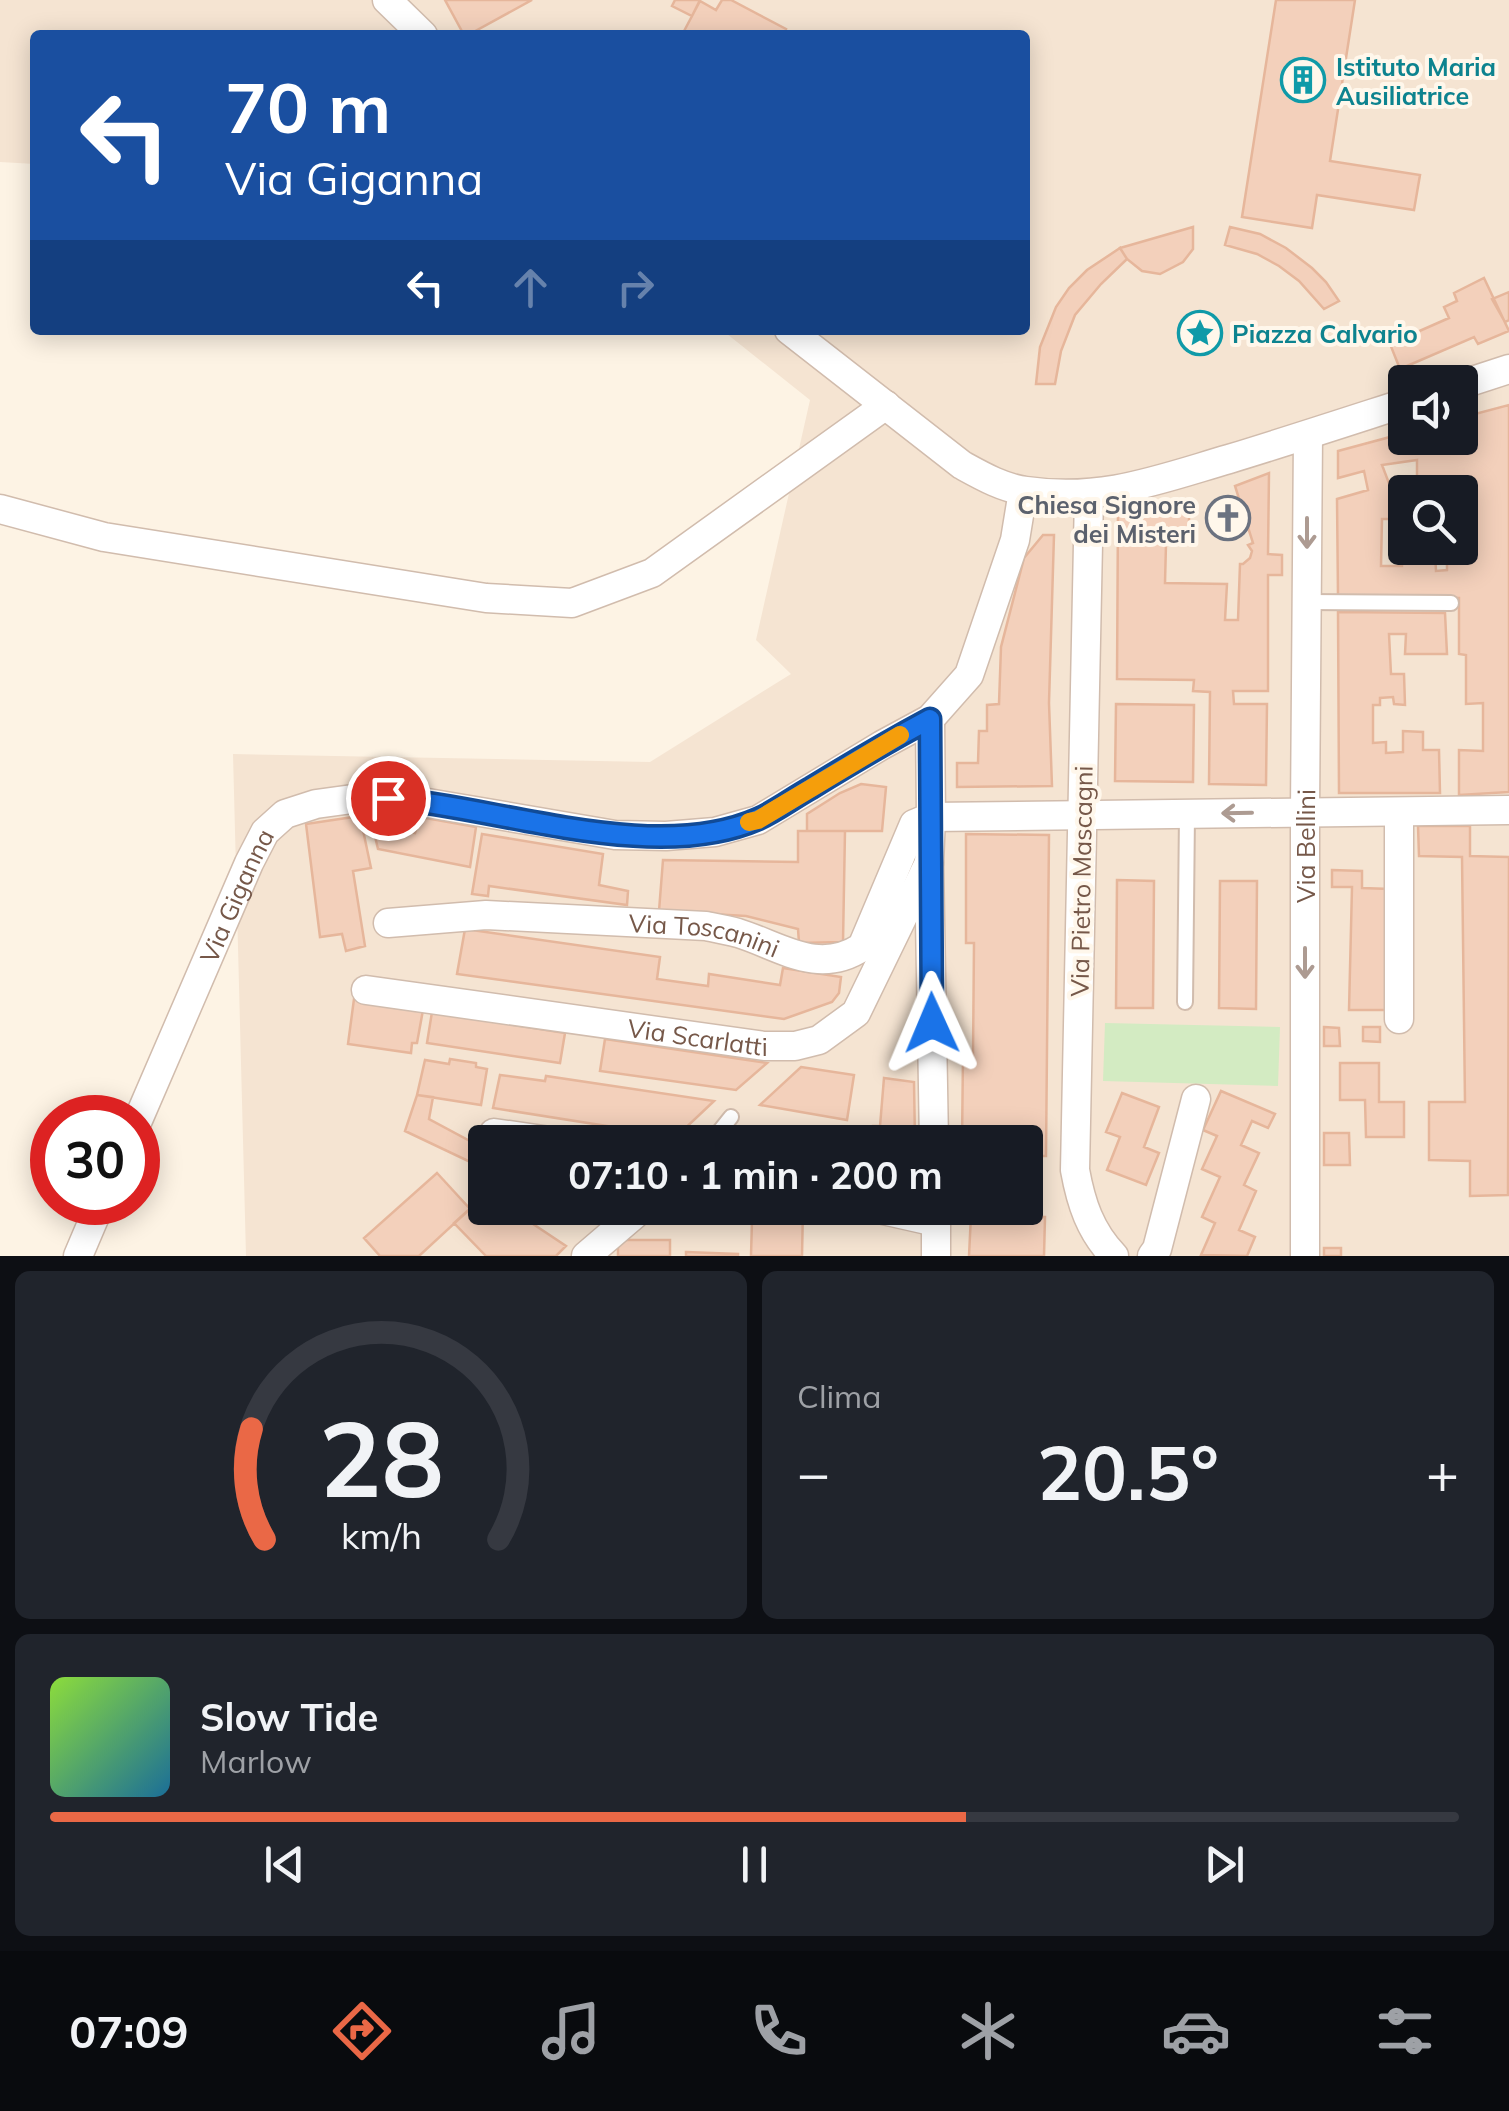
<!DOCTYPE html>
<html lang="it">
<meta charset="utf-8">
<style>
body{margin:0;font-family:Mulish,sans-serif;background:#20242c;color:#f1f3f6;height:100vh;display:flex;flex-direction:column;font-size:38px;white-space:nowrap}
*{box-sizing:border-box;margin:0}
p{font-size:32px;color:#9ea1a6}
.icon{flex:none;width:55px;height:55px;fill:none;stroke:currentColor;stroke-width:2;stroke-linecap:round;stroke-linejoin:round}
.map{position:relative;height:1256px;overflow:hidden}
.side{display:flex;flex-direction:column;gap:15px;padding:15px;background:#0d0f14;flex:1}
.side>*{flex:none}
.hud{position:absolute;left:30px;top:30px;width:1000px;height:305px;border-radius:10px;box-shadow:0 5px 25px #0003;background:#1a4fa0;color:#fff;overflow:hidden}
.tools{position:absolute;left:1388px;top:365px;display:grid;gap:20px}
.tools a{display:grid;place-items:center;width:90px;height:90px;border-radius:10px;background:#171b24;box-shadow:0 5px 25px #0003;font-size:50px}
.speed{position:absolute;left:30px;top:1095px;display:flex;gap:20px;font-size:50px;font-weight:700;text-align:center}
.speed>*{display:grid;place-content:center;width:130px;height:130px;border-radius:50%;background:#171b24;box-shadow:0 5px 25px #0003;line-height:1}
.speed .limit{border:15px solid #d22;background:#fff;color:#111}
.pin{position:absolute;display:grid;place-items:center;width:85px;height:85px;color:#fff;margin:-42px;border:5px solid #fff;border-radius:50%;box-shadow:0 2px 10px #0007}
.me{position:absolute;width:110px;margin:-55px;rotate:359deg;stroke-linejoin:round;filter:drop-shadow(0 0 8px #0008)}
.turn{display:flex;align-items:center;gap:35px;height:210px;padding:0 30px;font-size:45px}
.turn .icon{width:130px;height:130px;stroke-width:2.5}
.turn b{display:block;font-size:70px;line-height:85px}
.lanes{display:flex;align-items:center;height:95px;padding:0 30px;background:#0003;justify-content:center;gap:50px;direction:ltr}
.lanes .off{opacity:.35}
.big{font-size:75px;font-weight:700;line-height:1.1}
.side .widget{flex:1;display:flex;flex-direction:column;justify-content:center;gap:15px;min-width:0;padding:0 35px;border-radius:15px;background:#20242c}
.side .dial{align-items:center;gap:0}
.dial svg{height:260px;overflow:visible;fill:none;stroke:#363941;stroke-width:7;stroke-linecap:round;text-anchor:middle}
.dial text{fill:#f1f3f6;stroke:none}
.song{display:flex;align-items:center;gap:30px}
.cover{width:120px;height:120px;border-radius:15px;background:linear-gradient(135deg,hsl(90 70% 55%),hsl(200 70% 35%))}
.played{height:10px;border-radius:5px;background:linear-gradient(90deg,#ea6846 65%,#363941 65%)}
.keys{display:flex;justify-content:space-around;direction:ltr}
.heat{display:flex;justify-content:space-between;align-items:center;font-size:55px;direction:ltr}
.side .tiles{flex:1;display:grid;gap:15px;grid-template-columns:1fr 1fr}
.widget:last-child{grid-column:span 2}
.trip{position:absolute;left:468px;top:1125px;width:575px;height:100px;border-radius:10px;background:#171b24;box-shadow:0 5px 25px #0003;font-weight:700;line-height:100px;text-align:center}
.menu{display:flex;height:160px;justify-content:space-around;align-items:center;background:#090b0e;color:#9ea1a6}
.menu .icon{width:70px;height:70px}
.menu .selected{color:#ea6846}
.menu b{font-size:45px;color:#f1f3f6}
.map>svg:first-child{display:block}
.residential{fill:#f5e4d2;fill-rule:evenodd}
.green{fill:#d3ebc2}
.building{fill:#f3d0bb;stroke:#e6b69b;stroke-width:2.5;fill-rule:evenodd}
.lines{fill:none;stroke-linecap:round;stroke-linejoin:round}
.lane-casing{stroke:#d1bcad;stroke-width:18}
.street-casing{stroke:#d1bcad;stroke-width:31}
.lane{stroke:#fff;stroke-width:14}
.street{stroke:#fff;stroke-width:28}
.oneway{stroke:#ad9b92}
.route-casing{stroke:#114b97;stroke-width:25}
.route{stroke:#1a73e8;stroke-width:18}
.slow{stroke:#f59e0b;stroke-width:18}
.labels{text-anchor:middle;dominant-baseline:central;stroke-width:8;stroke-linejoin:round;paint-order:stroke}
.culture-label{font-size:25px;font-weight:bold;fill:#0d838f;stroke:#fff7eb;text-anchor:start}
.worship-label{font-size:25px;font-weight:bold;fill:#5b616d;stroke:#fff7eb;text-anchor:end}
.street-label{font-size:25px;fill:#765849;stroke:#fff7eb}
</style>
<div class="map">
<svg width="1509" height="1256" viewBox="0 0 1509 1256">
<rect width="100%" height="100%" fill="#fdf3e4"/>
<path class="residential" d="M0,0H1509V1256H246L233,754L650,762L791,674L756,640L810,400L722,330H1025V35H35V164L0,162ZM1405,382H1460V438H1405ZM1405,492H1460V548H1405ZM485,1142H1025V1208H485Z"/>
<path class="green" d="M1105,1023L1280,1027L1278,1086L1103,1081Z"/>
<path class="building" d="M445,0H532L468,35H464Z
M675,0H700L692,16L672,6Z
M722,0H731L786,29L783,35H688L683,33L700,1L716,10Z
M1276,0H1355L1330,161L1420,175L1414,210L1317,195L1312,228L1242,217Z
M1193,227V249L1183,262L1160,274L1142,271L1127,259L1120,248Z
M1230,227L1260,234L1286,248L1312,268L1326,282L1339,301L1324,309L1299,281L1279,266L1257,254L1225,245Z
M1120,248L1127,259L1101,284L1075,315L1061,351L1055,384H1036L1040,347L1056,307L1069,288L1087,270Z
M1484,278L1509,331L1478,344L1474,337L1400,369L1390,344L1449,318L1444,307L1457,301L1454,293Z
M1509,292V320L1505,322L1492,299Z
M1509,405V792L1459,795V750L1483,751V703L1466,704V655L1459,654V598L1338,596L1337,499L1368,490L1364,471L1338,478V451L1405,433V438H1460V418ZM1417,460V478H1463V493H1460V548H1447V570L1436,571L1435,552L1402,551V566H1381L1382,519H1395L1392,491L1382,465Z
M1269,473L1268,554L1282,555V575H1268V691H1233L1234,704H1267L1266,785L1209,784L1210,692L1193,691L1194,680L1117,679L1118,511H1142L1141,505L1189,507V544H1166L1165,583L1227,584L1225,620H1238L1240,564H1243L1250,558L1252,551L1248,545L1253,543L1235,486Z
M1043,535H1054L1049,703L1052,786L957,787V763H978L979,731H987V705L999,704L1001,647L1024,558Z
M1338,612L1445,613L1447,654H1405L1406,634H1389L1391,674H1404L1405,705L1394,704L1393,697L1380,698V705H1373V743L1386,742V753L1403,752V731L1423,732V750H1439L1440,793H1339Z
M1116,704L1194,705L1193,782L1115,781Z
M861,784L886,787L882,831H807V814L840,793Z
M373,808L402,812L398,830L415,833L420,817L476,827L470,867L378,849L372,824Z
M360,816L371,868L353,871L365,946L346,951L342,934L320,937L306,824Z
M1418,826H1470V856L1509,857L1508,1195L1470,1196V1161L1429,1160V1102H1465L1462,857L1419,856Z
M798,831H845L843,942L799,943L798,929L746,916L659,911L663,860L798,862Z
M482,834L603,854L599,885L628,891L627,905L489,886L488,896L472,894Z
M966,834L1049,835L1046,1156H1025V1142H962L963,1056H973L974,943H966Z
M1332,870L1362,871V888L1390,889L1388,1010H1349L1352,887H1332Z
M1117,880L1154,881L1153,1008H1116Z
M1220,881H1257L1256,1009L1219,1008Z
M465,929L660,957L657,979L708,986L709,974L780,985L783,968L841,977L839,993L832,1002L784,1019L457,974Z
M354,999L423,1010L417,1043H412L411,1053L348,1044Z
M432,1012L565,1033L560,1063L427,1043Z
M1324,1027L1339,1028L1340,1046H1324Z
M1363,1027H1380V1042L1363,1041Z
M605,1039L767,1063L736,1090L600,1071Z
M450,1059L476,1063V1067L487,1069L481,1105L417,1095L425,1060L449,1064Z
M1340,1063H1379V1102H1404V1137H1366L1365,1100H1340Z
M801,1067L854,1075L847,1120L760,1105Z
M500,1075L545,1081L546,1076L714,1101L676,1137L493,1108Z
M884,1078L914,1082L915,1142H872L873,1126H880Z
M1221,1091L1275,1114L1268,1128L1252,1121L1241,1145L1259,1153L1244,1185L1256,1191L1239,1230L1255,1237L1247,1256L1201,1255L1215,1223L1202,1217L1220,1177L1202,1169L1217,1136L1203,1130Z
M1122,1093L1159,1107L1144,1147L1159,1153L1146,1185L1107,1170L1120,1137L1106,1132Z
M417,1095L433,1097L429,1119L470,1141L485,1143V1169L405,1131Z
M1324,1133H1349L1350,1165H1324Z
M437,1173L470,1209L419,1256H380L364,1238Z
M485,1195V1208H509L566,1246L556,1256H486L454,1223Z
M774,1208H803L802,1256H751L752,1220L773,1221Z
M971,1215L1045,1217L1044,1256H969Z
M618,1240H670V1256H618Z
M1324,1248H1341V1256H1324Z
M686,1252L738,1254V1256H686Z"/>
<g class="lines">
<defs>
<path id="lane" d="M1307,602L1451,603
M1185,1002L1187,814
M711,1142L731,1117"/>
<g id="street">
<path d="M387,0L423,35"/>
<path d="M789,330L962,465C982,476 1003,488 1026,491C1102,502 1157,480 1229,459C1288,441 1346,422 1405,403"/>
<path d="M1460,385L1509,369"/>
<path d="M1089,495L1075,1170C1081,1203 1090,1231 1114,1256"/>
<path d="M0,509L104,537L486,598L572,603L652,573L886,405"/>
<path d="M930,719L931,817L929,863L934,1142"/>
<path d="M1399,812V1019"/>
<path id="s1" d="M388,923L486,915L706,926C716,928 727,930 738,933C780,946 818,976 862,947L914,824L931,817L1509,810"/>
<path id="s2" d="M366,990L764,1046H795L819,1040L856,1013L929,863"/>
<path id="s3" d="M138,1120L249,863L265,832L285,814L316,804L367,797L410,800L615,835L666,836L715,832L758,820L882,745L930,719L969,675L1015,540L1023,491"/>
<path d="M494,1133L557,1142"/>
<path d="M874,1208L936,1222"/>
<path d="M936,1208V1256"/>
<path d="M78,1256L101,1202"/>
<path d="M586,1256L642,1208"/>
<path d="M1152,1256L1157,1249L1196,1099"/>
<path id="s4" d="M1305,1256V812L1308,435"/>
</g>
</defs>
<use href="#lane" class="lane-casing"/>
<use href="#street" class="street-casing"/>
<use href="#lane" class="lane"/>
<use href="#street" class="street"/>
</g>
<defs><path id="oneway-shaft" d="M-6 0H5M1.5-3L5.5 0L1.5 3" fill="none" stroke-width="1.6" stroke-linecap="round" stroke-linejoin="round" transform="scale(2.5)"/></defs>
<g class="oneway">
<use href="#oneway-shaft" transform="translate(1307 533) rotate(90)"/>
<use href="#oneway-shaft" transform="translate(1237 813) rotate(179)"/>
<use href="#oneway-shaft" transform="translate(1305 963) rotate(90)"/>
</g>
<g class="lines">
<defs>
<path id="route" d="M388,798C498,807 654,865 758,819C776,811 793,798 811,788C850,764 889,741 930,719L932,1023"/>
</defs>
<use href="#route" class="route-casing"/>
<use href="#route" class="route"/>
<path class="slow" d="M749,822L758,820L900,735"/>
</g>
<defs>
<symbol id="building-ring" viewBox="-11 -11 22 22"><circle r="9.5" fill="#fff7eb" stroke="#0f9aa8" stroke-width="1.5"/><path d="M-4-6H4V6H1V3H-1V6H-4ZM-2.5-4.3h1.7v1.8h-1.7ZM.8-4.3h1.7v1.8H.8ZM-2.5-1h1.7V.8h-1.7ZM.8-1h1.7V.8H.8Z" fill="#0f9aa8"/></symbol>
<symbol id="sight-ring" viewBox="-11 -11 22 22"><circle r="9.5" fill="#fff7eb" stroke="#0f9aa8" stroke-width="1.5"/><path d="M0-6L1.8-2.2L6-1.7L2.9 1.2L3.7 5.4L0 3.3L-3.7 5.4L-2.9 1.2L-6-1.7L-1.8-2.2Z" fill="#0f9aa8"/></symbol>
<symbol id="church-ring" viewBox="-11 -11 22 22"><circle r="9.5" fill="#fff7eb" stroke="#6b7280" stroke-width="1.5"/><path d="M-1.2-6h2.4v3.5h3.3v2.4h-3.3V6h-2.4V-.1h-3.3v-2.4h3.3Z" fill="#6b7280"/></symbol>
</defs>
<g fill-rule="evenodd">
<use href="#building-ring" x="1278" y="55" width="50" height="50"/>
<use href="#sight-ring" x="1175" y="308" width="50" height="50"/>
<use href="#church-ring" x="1203" y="493" width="50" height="50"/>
</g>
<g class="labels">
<g class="culture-label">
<text x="1336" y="66">Istituto Maria<tspan x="1336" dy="29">Ausiliatrice</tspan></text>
<text x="1232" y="333">Piazza Calvario</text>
</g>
<g class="worship-label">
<text x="1196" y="504">Chiesa Signore<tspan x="1196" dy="29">dei Misteri</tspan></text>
</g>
<g class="street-label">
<text stroke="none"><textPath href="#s4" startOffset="410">Via Bellini</textPath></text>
<text transform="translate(1081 881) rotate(-89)">Via Pietro Mascagni</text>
<text stroke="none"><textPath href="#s3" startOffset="245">Via Giganna</textPath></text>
<text stroke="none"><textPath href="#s1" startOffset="318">Via Toscanini</textPath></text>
<text stroke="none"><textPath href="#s2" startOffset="335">Via Scarlatti</textPath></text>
</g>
</g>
</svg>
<div class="tools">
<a><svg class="icon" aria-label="sound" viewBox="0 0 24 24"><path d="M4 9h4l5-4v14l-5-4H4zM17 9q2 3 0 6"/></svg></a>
<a><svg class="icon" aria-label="search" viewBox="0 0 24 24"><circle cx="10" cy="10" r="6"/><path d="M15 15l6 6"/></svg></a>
</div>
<div class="speed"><div class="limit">30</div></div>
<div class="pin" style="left:388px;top:798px;background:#d93025"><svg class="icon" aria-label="arrive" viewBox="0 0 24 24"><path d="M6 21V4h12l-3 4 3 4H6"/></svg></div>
<svg class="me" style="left:932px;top:1023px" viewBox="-20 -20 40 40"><path d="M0-17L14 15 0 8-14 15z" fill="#1a73e8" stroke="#fff" stroke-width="4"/></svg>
<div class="trip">07:10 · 1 min · 200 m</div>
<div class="hud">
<div class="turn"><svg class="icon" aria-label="left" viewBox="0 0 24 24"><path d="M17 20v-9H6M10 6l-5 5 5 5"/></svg><div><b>70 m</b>Via Giganna</div></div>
<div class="lanes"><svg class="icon" aria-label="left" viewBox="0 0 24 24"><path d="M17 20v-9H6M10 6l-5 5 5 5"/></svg><svg class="icon off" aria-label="ahead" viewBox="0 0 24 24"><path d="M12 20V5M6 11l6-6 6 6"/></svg><svg class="icon off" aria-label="right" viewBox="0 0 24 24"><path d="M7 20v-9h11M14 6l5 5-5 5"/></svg></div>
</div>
</div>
<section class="side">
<div class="tiles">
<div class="widget dial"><svg viewBox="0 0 100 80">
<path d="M14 69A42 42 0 1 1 86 69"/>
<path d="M14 69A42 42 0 0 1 10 35" stroke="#ea6846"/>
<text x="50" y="56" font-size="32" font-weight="700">28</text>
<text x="50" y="72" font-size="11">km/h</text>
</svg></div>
<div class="widget"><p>Clima</p>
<div class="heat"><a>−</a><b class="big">20.5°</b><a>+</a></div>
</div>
<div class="widget">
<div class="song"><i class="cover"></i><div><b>Slow Tide</b><p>Marlow</p></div></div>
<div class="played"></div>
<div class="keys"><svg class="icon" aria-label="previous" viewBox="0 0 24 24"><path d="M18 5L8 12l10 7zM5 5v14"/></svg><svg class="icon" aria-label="pause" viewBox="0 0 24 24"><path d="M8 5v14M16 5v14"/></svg><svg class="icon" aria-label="next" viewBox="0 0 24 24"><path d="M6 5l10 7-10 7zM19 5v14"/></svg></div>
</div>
</div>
</section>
<nav class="menu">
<b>07:09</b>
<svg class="icon selected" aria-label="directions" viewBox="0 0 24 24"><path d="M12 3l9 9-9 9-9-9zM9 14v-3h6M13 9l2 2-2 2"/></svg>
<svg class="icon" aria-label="music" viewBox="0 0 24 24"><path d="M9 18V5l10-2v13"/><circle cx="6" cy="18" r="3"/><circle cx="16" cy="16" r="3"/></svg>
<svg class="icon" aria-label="phone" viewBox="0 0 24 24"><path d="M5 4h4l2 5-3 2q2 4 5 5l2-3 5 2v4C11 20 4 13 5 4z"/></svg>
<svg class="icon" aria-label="climate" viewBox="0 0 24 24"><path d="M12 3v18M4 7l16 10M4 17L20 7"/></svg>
<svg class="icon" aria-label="car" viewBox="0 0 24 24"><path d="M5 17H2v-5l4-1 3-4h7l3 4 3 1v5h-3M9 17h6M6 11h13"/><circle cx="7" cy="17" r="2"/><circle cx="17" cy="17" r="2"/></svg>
<svg class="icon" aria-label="filters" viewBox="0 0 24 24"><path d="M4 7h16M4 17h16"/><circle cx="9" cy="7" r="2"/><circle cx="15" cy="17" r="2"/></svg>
</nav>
